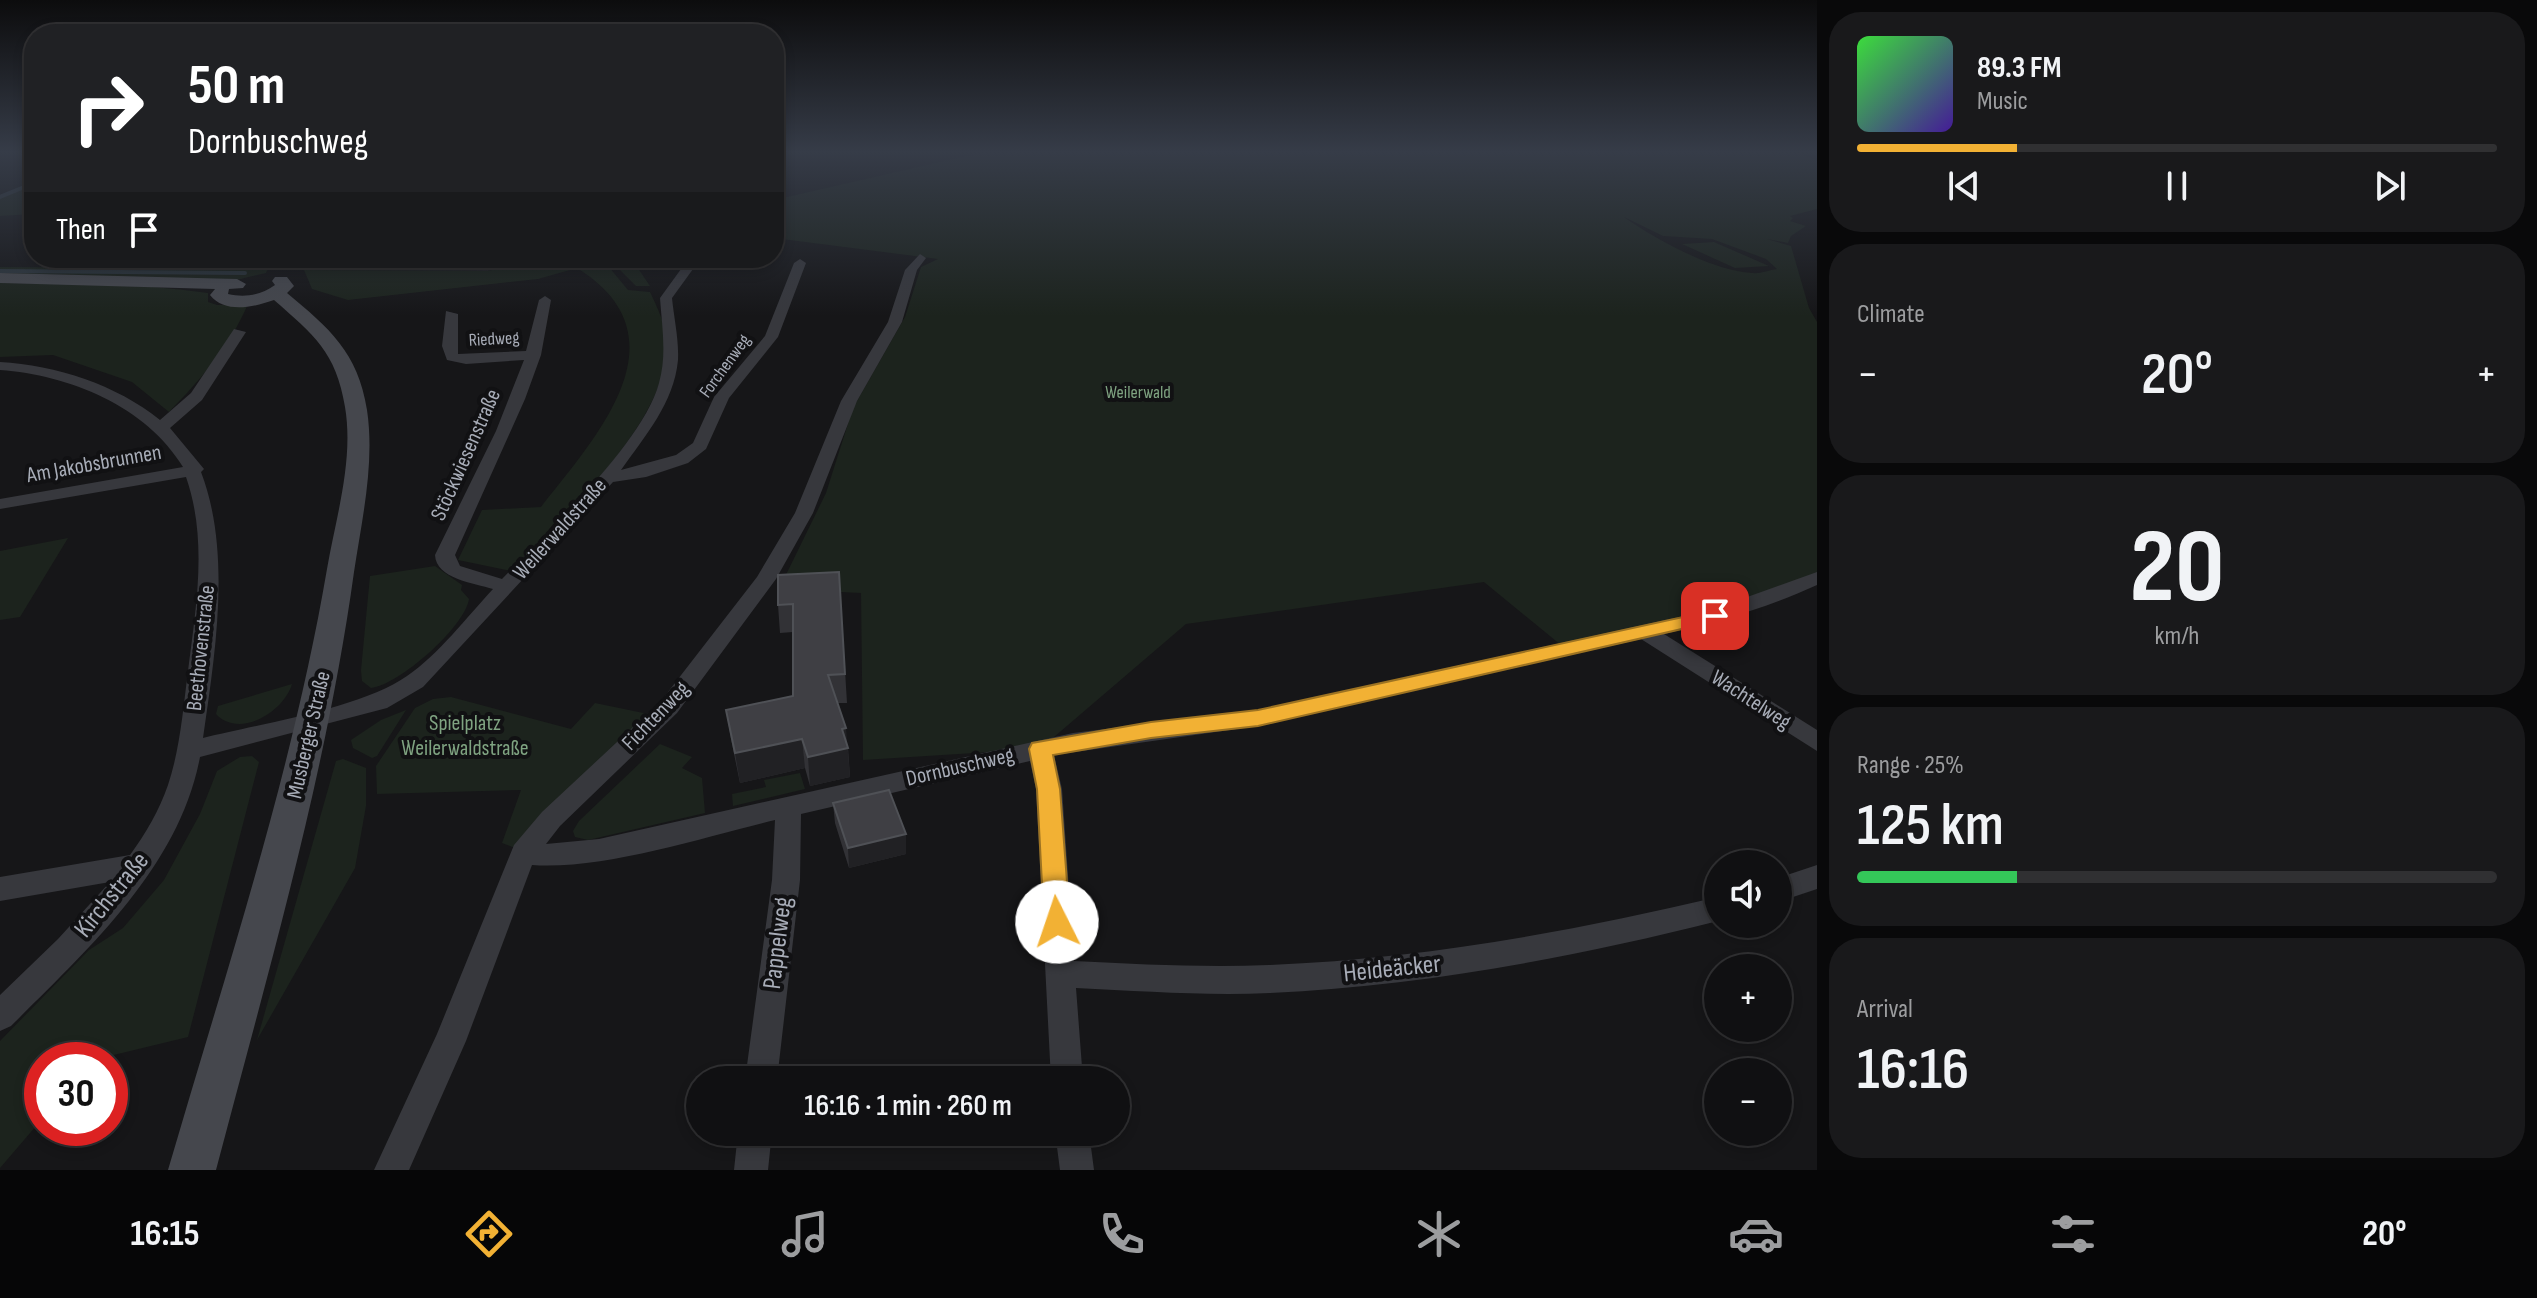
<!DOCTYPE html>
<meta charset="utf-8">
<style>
body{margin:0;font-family:"Sofia Sans Condensed",sans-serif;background:#19191b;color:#f1f3f6;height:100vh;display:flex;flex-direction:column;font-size:30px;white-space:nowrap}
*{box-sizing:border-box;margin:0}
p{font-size:26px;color:#9c9d9f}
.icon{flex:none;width:44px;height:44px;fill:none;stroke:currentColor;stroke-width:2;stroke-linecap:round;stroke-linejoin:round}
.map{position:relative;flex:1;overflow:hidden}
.sheet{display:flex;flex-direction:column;gap:12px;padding:12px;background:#09090a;width:720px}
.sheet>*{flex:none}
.top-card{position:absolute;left:24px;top:24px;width:760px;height:244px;border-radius:32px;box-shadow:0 4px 12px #0003,0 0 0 2px #303032;background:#202124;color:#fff;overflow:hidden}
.controls{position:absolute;left:1704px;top:850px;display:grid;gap:16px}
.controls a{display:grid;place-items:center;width:88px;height:88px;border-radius:50%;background:#101012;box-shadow:0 4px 12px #0003,0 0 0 2px #303032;font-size:40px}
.speed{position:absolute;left:24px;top:1042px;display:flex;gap:16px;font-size:40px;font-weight:700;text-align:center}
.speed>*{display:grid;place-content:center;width:104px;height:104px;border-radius:50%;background:#101012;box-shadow:0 4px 12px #0003,0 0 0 2px #303032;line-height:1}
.speed .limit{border:12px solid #d22;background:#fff;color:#111}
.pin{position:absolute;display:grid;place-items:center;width:68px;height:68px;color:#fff;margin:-34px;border-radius:16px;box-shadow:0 4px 12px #0006}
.me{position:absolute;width:88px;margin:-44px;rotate:356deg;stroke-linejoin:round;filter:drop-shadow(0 0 6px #0008)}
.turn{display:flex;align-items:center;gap:28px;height:168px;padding:0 32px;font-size:36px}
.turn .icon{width:104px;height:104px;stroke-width:2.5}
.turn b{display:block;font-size:56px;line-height:68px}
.then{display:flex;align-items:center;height:76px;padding:0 32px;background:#0003;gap:16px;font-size:30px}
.big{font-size:60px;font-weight:600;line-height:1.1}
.sheet .widget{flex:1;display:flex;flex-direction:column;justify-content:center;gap:12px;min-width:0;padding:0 28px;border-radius:32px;background:#19191b}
.sheet .dial{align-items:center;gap:0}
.dial b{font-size:104px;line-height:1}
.song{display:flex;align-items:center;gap:24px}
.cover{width:96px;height:96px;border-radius:12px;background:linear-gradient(135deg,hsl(120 70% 55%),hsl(260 70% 35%))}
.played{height:8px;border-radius:4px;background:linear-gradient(90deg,#f2b134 25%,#303032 25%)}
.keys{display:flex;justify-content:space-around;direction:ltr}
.heat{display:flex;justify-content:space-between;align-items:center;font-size:44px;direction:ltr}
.charge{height:12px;border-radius:6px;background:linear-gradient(90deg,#34c759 25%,#303032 0)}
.trip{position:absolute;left:686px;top:1066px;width:444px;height:80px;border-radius:40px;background:#101012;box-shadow:0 4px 12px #0003,0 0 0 2px #303032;font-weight:600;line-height:80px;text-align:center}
.tab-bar{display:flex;height:128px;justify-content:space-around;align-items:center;background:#060607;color:#9c9d9f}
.tab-bar .icon{width:56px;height:56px}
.tab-bar .active{color:#f2b134}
.tab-bar b{font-size:36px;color:#f1f3f6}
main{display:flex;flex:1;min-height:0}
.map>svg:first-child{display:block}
.built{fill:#222225}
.green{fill:#1c231d;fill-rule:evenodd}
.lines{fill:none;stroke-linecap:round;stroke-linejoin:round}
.stream{stroke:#2c353c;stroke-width:4}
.street{fill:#37383d;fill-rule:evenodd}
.secondary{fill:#45474d;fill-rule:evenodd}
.wall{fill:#323236}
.shaded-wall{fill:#212124}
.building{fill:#3f3f44;stroke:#4f5156;stroke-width:2}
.route{fill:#f2b134;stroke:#9d7322;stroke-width:2}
.labels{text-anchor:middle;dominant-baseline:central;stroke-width:8;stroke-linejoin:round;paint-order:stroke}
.far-street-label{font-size:18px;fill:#a8adb8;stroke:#111113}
.far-park-label{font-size:18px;fill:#7fa381;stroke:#111113}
.street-label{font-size:22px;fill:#a8adb8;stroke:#111113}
.park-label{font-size:22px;fill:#7fa381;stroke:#111113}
.near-street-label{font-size:26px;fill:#a8adb8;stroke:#111113}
</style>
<main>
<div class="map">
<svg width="1817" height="1170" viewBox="0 0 1817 1170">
<rect width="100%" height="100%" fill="#161618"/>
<path class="built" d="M298,258H538L488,271L304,270Z"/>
<path class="green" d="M984,152H1797L1817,160V209L1790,216L1793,218L1790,221L1806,226L1791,236L1788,243L1767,239L1791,246L1809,308L1817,322V578L1795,589L1567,650L1484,582L1186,624L1040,749L863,760L861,593L779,589L826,493L853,408L905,317L921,267L938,259L774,238V200ZM1624,217L1663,236L1712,239L1766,259L1777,269C1769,270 1760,274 1752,273C1713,271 1655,239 1624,217Z
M34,182V214L0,216V195Z
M1714,242L1769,266L1735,268L1682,244Z
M265,258H273L266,273L232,281L0,275V267L257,268Z
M538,258H631L650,286H636L610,260L604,261L628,290L650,292C657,307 667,327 667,344C668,422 562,518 511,571L458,560L482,510L541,507C597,436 688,337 577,268L538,279L348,300L312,289L304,270L488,271Z
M0,283C69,284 139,283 208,293V302L217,305L248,304C230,346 201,379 169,412L132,382L53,355L0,357Z
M68,538L20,617L0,620V551Z
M435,566L462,585L461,590L469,599C465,627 399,685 371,688L362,681L361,670L370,576Z
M292,684C284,712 239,739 216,714L218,706Z
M451,697L571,729L595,703L653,715L515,848L502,843L521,790L377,794L376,766L415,708L433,699Z
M406,710L377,756L372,758L353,748L351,740L381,720Z
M660,744L692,757L682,768L702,778L705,813L588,840L575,837L573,831L579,821Z
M252,756L259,762L188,1037L93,1060H42V1119L0,1168V1041L89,950L123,928L164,880L200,814L217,771L240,757Z
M343,759L366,768V806L355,868L257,1040L336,761Z
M800,773L805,789L733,806L732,794L766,787L764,780Z"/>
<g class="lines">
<path class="stream" d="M0,197L34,183
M0,271L245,273"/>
<path class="street" d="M920,254L926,258L917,270L902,322L857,401L813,513L776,579L677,713L560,826L546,844L599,839L1073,733L1258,710L1711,610L1817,572V585C1767,608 1717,622 1664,634L1817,730V751L1641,639L1258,726L1054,755L1062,789L1074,961C1139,964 1204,968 1269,965C1421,959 1570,932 1718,897V921C1571,958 1422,986 1270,993C1206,996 1141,991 1076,988L1083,1080H1051L1036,789L1030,761L801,814L800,880L777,1080H745L772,880L775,820C703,837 604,870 532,865L466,1041L409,1170H374L437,1034L514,845L542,812L661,701L757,577L795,513L841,401L888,322L905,270Z
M689,258H701L672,298C674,318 679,340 678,360C674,403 645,436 621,470L676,455L693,443L714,397L765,336L794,263L800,259L806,263L778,337L729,398L706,449L688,463L646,477L613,482L423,687L387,708L200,757C179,868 87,950 11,1026L0,1031V995L58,939L110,882L0,901V877L130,855C146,833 159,811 168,785C180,749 183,710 188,671C196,607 208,540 186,477L0,509V499L183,467C146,406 69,375 0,370V362C56,365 117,385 160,420L191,393L234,329L246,332L202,400L170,428L204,469L201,472C232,553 215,654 203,738C259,724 362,708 407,676C439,654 466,618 493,589C474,583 436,579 435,555L496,431L524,360L466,364L447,360L442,346L446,311L458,314V354L526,351L539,300L545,296L551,300L541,355L525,399L455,555L460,566L502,579C546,533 643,443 659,383C667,355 662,327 660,298Z
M1817,865V889L1778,902V878Z
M738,1132H772L768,1170H734Z
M1055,1132H1089L1094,1170H1060Z"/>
<path class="secondary" d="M0,273L237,279L246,284L243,288L229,289L228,294C245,298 261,295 275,285L272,281L275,277H287L294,286L287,293C329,328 358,352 367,410C375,463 362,519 354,572C326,775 268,972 216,1170H168C226,971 292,774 327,569C336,517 354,460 345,407C336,352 314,335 274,300C254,307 225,314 210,295L215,289L0,283Z"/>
</g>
<path class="wall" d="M839,572L847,703H838L848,748L850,777L810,786L805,768L740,783L731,739L726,710L793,696V632L780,633L778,605Z
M833,803L906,834V854L849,868L835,823Z"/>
<path class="shaded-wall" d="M846,728L850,777L810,786L808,757L842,729Z
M802,739L805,768L740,783L735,753Z
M906,834V854L849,868L848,848Z"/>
<path class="building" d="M839,572L845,674L828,675L846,728L842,729L848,748L808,757L802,739L735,753L726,710L793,696V604L778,605V575Z
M889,790L906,834L848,848L833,803Z"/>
<linearGradient id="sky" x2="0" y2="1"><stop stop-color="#0c0c0d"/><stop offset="0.48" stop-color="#363c48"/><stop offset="1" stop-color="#363c48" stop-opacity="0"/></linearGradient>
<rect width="1817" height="316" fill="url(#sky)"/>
<path class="route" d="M1715,610L1724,616L1721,620L1258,726L1151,738L1053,755L1060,789L1070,922L1066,930L1057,933L1047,930L1044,922L1037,789L1029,749L1032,743L1151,722L1258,710Z"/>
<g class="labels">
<g class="far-street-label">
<text transform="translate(494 339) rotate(-3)">Riedweg</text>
<text transform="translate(725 366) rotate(-54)">Forchenweg</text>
</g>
<g class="far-park-label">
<text x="1138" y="392">Weilerwald</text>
</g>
<g class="street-label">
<text transform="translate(466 455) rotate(-66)">Stöckwiesenstraße</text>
<text transform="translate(94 464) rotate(-10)">Am Jakobsbrunnen</text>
<text transform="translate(560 529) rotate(-48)">Weilerwaldstraße</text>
<text transform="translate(201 648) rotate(-84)">Beethovenstraße</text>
<text transform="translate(1751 700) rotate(33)">Wachtelweg</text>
<text transform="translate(656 716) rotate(-46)">Fichtenweg</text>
<text transform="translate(309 735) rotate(-77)">Musberger Straße</text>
<text transform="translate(960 767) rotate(-13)">Dornbuschweg</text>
</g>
<g class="park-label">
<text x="465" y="723">Spielplatz<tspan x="465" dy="25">Weilerwaldstraße</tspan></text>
</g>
<g class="near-street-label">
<text transform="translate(112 895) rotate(-51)">Kirchstraße</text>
<text transform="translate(778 943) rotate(-83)">Pappelweg</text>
<text transform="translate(1392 969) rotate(-6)">Heideäcker</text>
</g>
</g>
</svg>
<div class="controls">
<a><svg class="icon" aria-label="sound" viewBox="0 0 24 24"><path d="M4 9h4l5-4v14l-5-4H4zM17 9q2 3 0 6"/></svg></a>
<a>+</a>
<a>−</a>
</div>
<div class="speed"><div class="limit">30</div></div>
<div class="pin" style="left:1715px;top:616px;background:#d93025"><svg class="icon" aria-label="arrive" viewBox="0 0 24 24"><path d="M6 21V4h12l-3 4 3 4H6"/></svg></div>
<svg class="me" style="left:1057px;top:922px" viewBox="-20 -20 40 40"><circle r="19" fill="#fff"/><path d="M0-13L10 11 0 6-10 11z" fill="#f2b134"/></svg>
<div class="trip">16:16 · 1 min · 260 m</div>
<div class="top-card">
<div class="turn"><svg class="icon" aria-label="right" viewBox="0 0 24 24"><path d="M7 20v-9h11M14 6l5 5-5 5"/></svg><div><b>50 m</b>Dornbuschweg</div></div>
<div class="then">Then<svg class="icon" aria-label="arrive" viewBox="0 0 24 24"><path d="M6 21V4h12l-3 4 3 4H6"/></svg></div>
</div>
</div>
<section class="sheet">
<div class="widget">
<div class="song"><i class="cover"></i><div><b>89.3 FM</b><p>Music</p></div></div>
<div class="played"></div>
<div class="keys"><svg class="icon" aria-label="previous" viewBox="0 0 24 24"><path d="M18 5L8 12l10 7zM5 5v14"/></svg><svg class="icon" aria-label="pause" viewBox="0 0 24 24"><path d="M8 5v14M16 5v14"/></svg><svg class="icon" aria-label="next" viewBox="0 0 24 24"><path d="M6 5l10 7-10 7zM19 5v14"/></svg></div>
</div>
<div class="widget"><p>Climate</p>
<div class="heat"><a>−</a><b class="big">20°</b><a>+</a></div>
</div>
<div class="widget dial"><b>20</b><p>km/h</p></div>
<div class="widget"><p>Range · 25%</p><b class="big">125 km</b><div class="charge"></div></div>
<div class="widget"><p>Arrival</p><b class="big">16:16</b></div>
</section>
</main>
<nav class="tab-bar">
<b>16:15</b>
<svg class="icon active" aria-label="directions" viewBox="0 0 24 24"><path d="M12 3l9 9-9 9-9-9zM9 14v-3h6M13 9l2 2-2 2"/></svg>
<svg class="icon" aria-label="music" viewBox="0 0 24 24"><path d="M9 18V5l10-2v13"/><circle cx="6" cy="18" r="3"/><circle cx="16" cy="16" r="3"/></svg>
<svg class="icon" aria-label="phone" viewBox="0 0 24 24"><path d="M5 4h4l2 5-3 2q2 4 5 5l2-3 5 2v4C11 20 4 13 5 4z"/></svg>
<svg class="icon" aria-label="climate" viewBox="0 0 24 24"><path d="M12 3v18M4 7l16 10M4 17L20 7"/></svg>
<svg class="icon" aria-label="car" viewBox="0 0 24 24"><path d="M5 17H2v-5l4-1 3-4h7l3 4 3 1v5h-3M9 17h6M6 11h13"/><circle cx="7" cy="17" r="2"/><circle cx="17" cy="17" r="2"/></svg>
<svg class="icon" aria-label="filters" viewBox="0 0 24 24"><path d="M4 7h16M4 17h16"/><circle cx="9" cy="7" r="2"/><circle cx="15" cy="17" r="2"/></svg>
<b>20°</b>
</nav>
